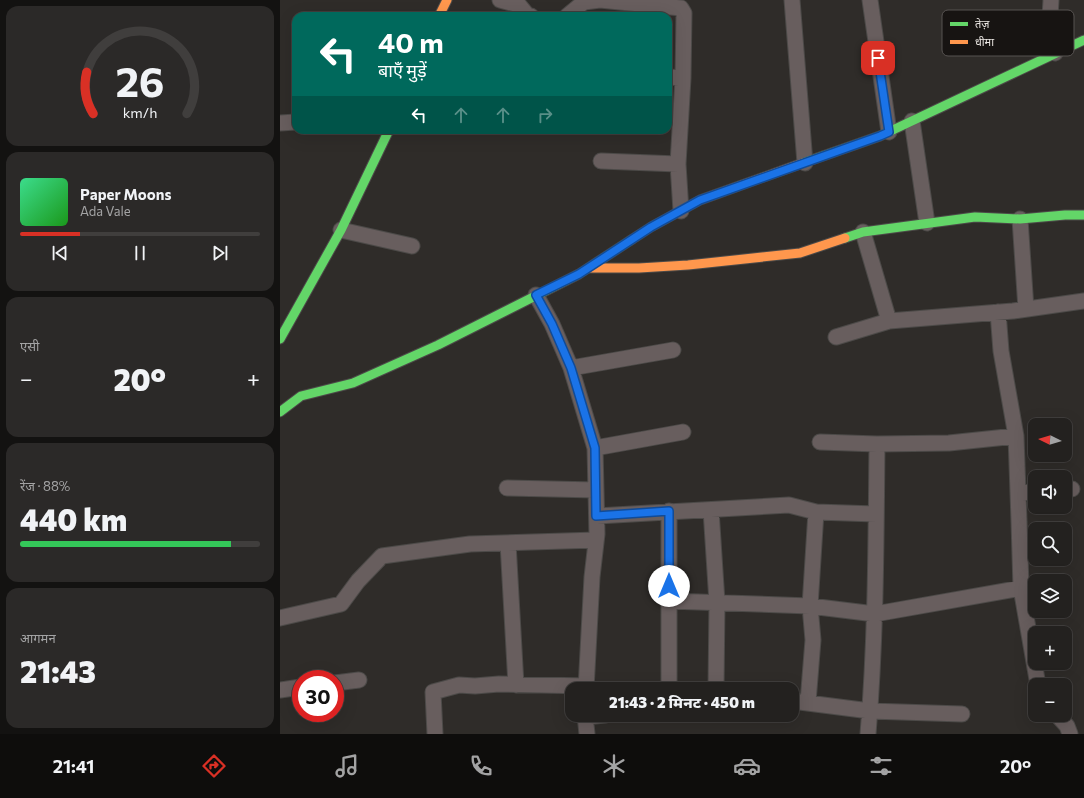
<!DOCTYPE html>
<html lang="hi">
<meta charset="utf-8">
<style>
body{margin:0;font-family:Commissioner,"Noto Sans Devanagari",sans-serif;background:#2b2928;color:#f1f3f6;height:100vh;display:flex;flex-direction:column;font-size:15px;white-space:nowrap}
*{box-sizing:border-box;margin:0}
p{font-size:13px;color:#a3a3a4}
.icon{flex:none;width:22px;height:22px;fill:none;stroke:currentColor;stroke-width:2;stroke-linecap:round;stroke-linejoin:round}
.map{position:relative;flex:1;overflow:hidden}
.side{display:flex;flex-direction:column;gap:6px;padding:6px;background:#131211;width:280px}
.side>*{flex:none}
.guide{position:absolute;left:12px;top:12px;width:380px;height:122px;border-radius:12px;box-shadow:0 4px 16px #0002,0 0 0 1px #403e3d;background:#00695c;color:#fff;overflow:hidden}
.needle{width:26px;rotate:275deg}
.tools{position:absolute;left:748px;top:418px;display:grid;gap:8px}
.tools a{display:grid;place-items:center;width:44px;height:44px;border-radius:8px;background:#23211f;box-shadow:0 4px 16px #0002,0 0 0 1px #403e3d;font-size:20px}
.speed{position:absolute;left:12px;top:670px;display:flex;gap:8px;font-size:20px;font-weight:700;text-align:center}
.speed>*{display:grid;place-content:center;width:52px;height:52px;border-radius:50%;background:#23211f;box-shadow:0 4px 16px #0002,0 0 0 1px #403e3d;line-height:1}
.speed .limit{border:6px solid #d22;background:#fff;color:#111}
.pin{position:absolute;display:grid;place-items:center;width:34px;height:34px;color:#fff;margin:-17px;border-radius:8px;box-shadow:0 2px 6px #0006}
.me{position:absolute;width:44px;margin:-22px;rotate:0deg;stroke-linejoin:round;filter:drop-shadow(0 0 3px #0008)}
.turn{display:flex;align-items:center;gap:14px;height:84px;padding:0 20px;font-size:18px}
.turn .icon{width:52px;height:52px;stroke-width:2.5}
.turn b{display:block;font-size:28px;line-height:34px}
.lanes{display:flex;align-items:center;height:38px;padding:0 20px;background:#0003;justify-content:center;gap:20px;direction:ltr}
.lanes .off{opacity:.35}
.big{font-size:30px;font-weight:800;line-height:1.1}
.side .tile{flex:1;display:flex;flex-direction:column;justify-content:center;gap:6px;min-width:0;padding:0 14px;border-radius:12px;background:#2b2928}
.side .dial{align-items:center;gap:0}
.dial svg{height:104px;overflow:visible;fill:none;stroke:#403e3d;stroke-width:7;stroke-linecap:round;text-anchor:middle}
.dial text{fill:#f1f3f6;stroke:none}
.song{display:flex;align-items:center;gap:12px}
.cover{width:48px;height:48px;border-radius:6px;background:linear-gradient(135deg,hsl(150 70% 55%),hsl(120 70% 35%))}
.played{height:4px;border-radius:2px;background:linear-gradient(90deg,#d93025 25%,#403e3d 25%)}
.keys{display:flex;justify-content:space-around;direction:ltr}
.heat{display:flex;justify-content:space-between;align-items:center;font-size:22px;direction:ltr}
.charge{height:6px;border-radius:3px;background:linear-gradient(90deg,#34c759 88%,#403e3d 0)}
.trip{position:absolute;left:285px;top:682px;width:234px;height:40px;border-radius:12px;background:#23211f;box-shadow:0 4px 16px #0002,0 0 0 1px #403e3d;font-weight:800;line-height:40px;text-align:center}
.tabs{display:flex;height:64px;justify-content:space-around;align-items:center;background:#0e0d0c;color:#a3a3a4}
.tabs .icon{width:28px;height:28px}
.tabs .current{color:#d93025}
.tabs b{font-size:18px;color:#f1f3f6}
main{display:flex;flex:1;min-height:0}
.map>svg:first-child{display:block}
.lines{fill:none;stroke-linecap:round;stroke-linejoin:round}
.street-casing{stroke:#4c4a48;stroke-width:17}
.fast-casing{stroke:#4c4a48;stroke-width:11}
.slow-casing{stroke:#4c4a48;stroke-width:11}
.street{stroke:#685e5e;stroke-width:15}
.fast{stroke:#63d668;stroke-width:9}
.slow{stroke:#ff974d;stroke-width:9}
.route-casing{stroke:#114b97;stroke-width:10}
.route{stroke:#1a73e8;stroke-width:7}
.key{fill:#171412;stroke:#575351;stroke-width:1}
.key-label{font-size:11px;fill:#ebe7e3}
</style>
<main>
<section class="side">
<div class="tile dial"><svg viewBox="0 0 100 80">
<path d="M14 69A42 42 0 1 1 86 69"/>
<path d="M14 69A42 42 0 0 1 9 37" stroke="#d93025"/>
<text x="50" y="56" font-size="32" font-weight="700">26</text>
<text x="50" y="72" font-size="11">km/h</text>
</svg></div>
<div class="tile">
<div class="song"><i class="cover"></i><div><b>Paper Moons</b><p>Ada Vale</p></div></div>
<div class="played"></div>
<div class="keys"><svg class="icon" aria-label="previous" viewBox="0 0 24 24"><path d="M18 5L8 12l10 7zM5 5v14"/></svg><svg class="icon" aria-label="pause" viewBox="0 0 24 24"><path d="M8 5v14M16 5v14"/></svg><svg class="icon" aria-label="next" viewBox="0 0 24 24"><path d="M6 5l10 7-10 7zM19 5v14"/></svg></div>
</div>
<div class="tile"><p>एसी</p>
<div class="heat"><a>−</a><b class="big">20°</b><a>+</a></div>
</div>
<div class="tile"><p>रेंज · 88%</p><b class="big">440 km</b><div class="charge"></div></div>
<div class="tile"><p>आगमन</p><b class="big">21:43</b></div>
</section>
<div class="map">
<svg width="804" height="734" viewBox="0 0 804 734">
<rect width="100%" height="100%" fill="#2f2c29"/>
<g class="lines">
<defs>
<path id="street" d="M220,0L239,5L248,16H251
M512,0L525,163
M590,0L609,132
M771,0L770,17L775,53
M287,16L304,2L320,0L401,8L404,13L403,78L398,164L401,211
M388,77L403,78
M632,121L647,223
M0,123L16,122
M321,161L398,164
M740,219L746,309
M61,230L132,246
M583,232L609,321
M256,295L272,324L291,368L315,448L317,534L312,577L306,689
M718,312L721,351L736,436L739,521L741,588L758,685
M556,337L609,321L733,311L804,301
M291,368L393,350
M540,442L597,444L669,443L736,436
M315,448L403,432
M227,488L316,490
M785,489H792
M738,493L755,492
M431,510L437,602L436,689
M317,516L509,505L536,512L596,514
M228,543L236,685
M389,601L530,606L595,614L741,588
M0,618L61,604L78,581L102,556L190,544L316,540
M55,683L79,680
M389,689V511
M0,690L21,687
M512,701L590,711L682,714
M528,702L533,640L530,606L536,512
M305,715L307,734
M777,715L787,726L790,734
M305,717L325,715
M155,734L153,692L179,685L195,686L219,684L306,686
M588,734C596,637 596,541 597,444"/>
<path id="fast" d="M523,163L600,136L804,40
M565,238L583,232L695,217L740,219L785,215H804
M0,339L61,230L109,130
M0,412L21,396L73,383L158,345L299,274L351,240"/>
<path id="slow" d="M159,16L167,0
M351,240L371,227L420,200L523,163
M309,268H359L408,265L520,253L565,238"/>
</defs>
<use href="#street" class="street-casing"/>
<use href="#fast" class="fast-casing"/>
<use href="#slow" class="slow-casing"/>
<use href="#street" class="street"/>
<use href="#fast" class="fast"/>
<use href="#slow" class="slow"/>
</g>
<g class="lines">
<defs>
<path id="route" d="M389,586V511L316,516L315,448L291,368L272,324L256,295L299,274L371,227L420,200L600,136L609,132L598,58"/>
</defs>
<use href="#route" class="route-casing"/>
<use href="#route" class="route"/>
</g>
<rect x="662" y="10" width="132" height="46" rx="6" class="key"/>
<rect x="670" y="22" width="18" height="4" fill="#63d668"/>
<rect x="670" y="40" width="18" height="4" fill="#ff974d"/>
<g class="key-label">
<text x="695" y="28">तेज़</text>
<text x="695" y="46">धीमा</text>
</g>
</svg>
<div class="tools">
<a><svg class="needle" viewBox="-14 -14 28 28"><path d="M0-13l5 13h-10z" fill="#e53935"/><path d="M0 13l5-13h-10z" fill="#a3a3a4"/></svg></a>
<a><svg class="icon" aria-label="sound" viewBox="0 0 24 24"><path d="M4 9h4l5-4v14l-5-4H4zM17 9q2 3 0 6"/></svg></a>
<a><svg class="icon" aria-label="search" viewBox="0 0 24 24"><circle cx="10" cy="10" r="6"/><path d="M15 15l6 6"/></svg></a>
<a><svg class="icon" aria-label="layers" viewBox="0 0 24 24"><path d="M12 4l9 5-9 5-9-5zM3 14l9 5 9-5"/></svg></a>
<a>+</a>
<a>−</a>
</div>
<div class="speed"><div class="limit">30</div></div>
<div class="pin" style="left:598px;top:58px;background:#d93025"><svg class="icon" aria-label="arrive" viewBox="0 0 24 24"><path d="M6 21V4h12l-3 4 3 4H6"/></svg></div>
<svg class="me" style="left:389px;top:586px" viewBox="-20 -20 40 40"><circle r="19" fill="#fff"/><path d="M0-13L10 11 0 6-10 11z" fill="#1a73e8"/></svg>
<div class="trip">21:43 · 2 मिनट · 450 m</div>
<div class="guide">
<div class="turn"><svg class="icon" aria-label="left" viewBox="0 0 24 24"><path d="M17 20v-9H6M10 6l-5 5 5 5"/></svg><div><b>40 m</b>बाएँ मुड़ें</div></div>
<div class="lanes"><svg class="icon" aria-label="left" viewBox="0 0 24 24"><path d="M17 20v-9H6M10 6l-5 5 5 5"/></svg><svg class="icon off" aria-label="ahead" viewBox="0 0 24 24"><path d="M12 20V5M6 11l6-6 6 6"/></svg><svg class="icon off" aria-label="ahead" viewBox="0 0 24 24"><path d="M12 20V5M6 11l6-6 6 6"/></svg><svg class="icon off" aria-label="right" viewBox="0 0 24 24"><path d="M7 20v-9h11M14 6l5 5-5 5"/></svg></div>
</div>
</div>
</main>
<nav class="tabs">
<b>21:41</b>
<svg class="icon current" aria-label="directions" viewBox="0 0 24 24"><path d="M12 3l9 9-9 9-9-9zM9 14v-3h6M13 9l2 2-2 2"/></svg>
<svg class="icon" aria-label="music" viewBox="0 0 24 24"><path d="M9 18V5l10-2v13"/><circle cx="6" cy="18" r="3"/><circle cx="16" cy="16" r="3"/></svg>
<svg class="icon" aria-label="phone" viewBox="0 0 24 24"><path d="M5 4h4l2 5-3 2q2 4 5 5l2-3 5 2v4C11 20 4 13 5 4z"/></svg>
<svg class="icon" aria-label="climate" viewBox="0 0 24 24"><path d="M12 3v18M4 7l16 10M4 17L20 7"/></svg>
<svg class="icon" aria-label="car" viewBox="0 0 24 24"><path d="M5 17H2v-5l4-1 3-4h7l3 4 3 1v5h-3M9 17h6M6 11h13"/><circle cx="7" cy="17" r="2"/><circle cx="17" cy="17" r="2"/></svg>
<svg class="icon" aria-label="filters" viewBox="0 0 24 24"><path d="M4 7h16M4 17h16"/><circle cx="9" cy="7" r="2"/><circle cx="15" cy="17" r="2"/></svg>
<b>20°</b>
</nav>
